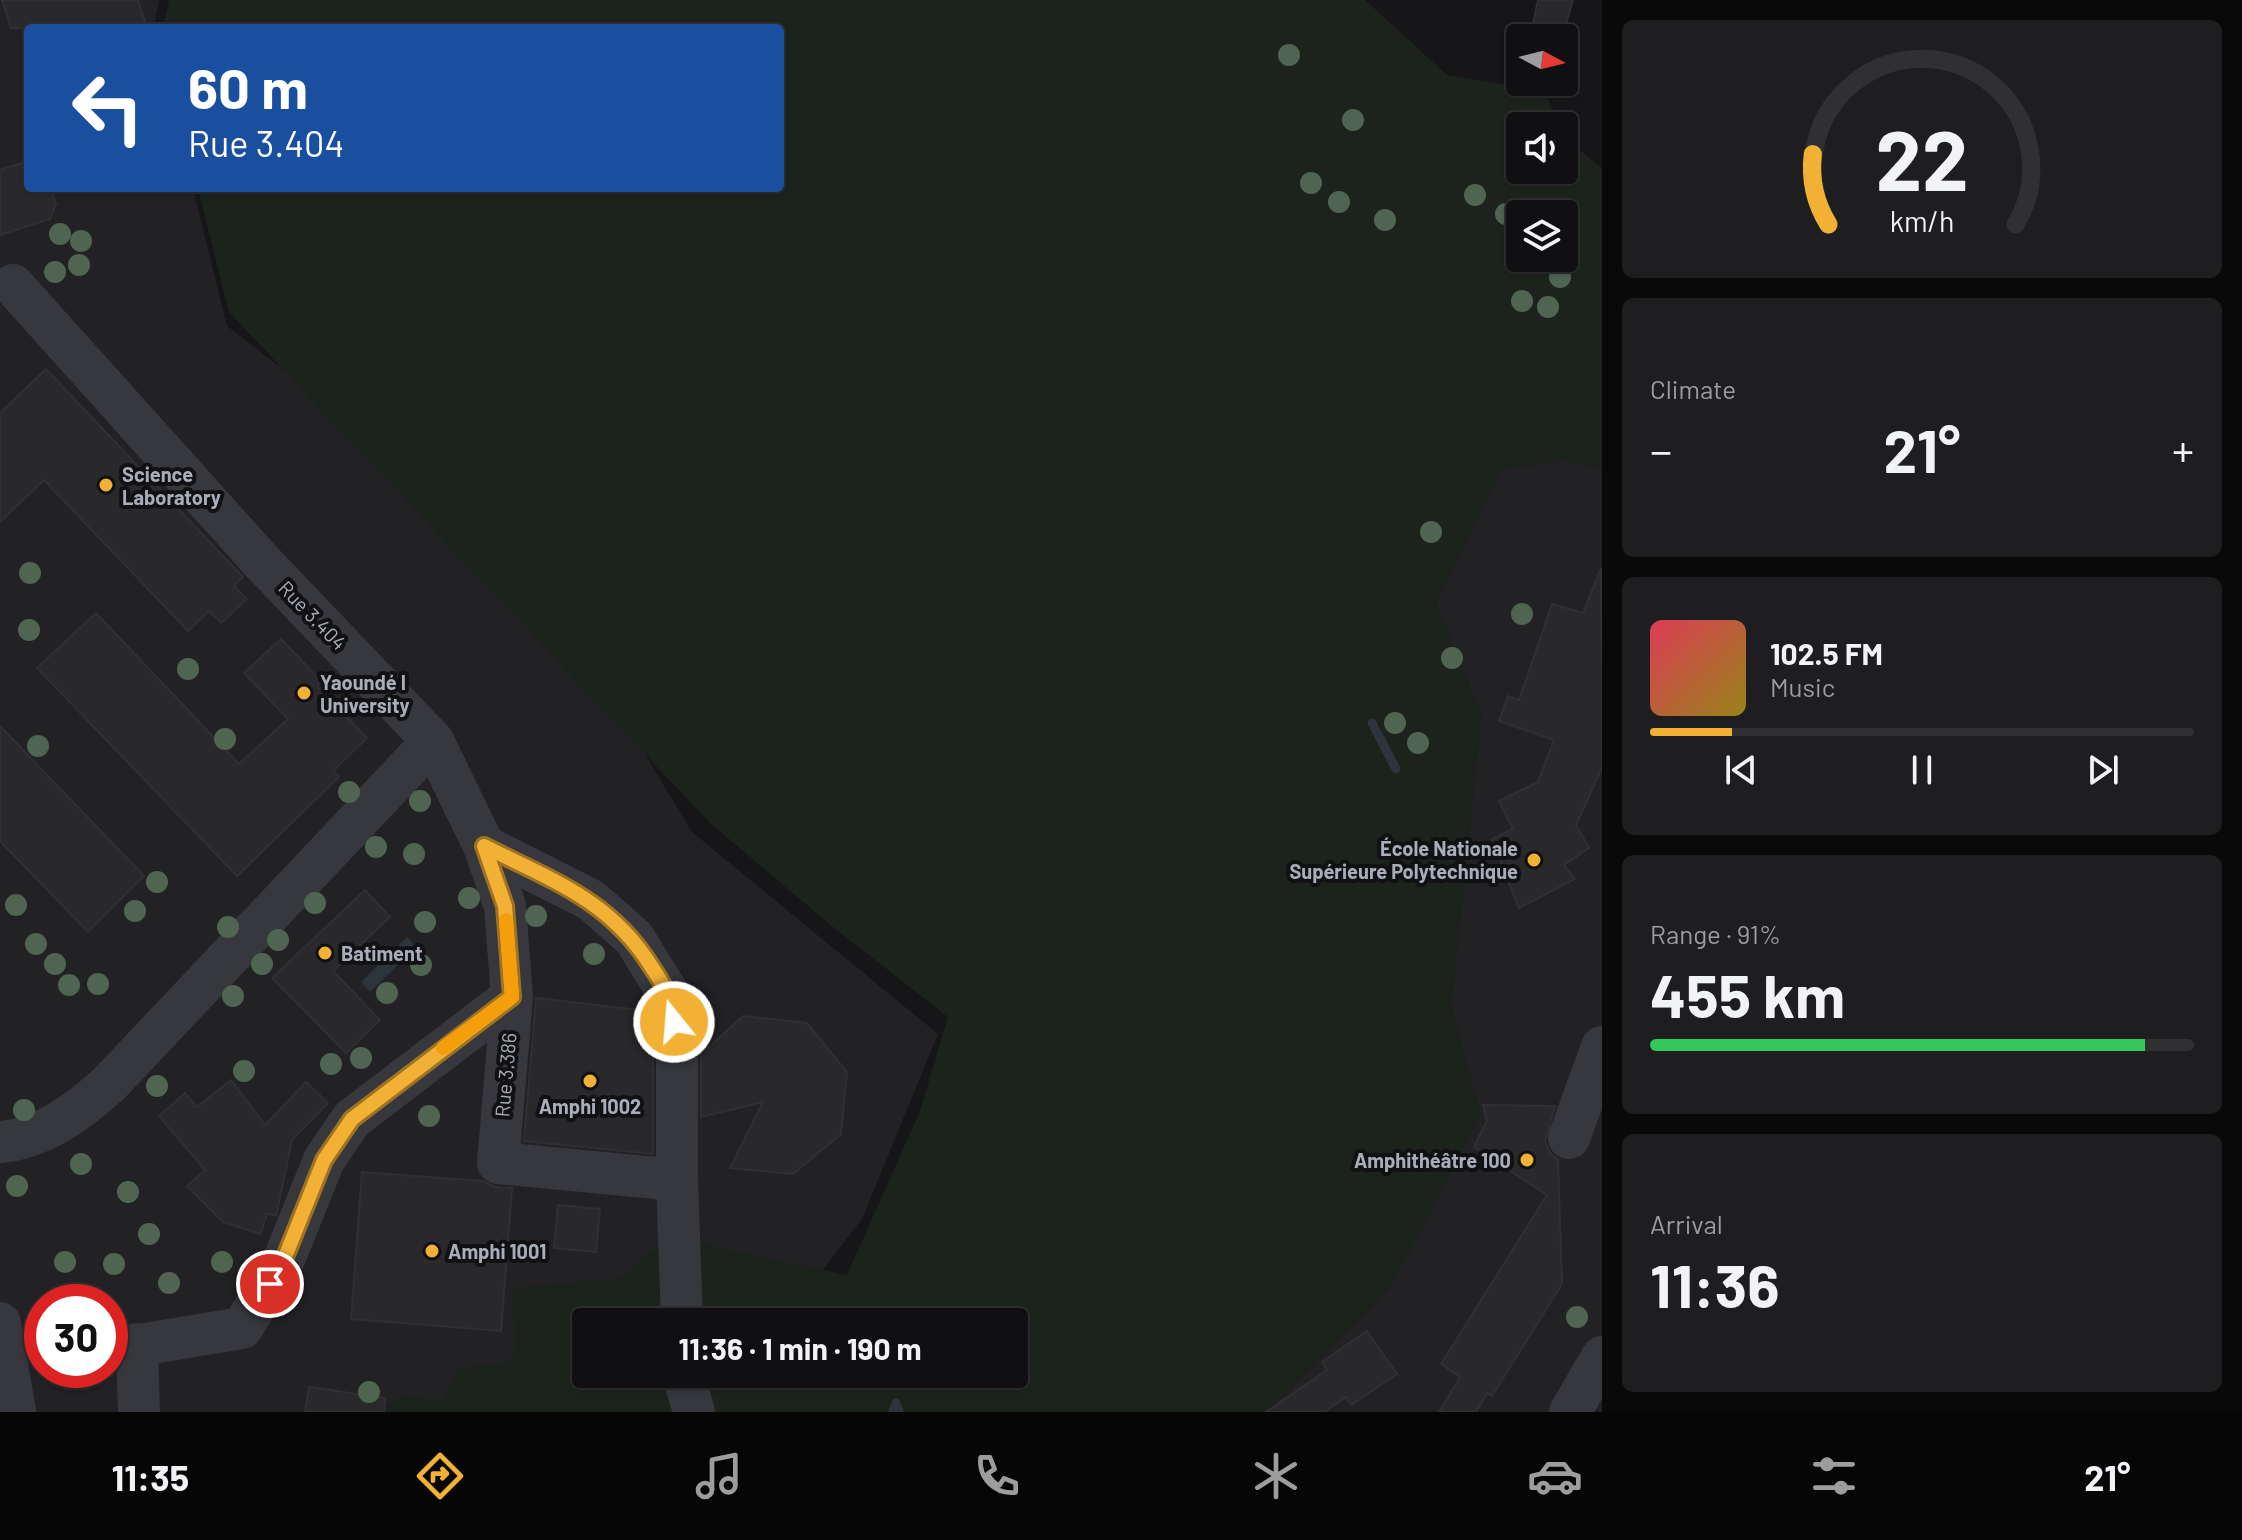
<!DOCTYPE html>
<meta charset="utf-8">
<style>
body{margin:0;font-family:Barlow,sans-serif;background:#1e1e20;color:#f1f3f6;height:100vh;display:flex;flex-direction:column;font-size:30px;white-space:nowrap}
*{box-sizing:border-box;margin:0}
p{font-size:26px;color:#9c9d9f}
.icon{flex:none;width:44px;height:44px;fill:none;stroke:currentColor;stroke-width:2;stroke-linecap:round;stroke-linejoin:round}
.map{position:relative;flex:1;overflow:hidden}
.panel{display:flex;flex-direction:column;gap:20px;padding:20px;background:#09090a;width:640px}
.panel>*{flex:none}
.banner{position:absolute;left:24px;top:24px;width:760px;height:168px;border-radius:8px;box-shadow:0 2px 6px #0004,0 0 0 2px #303032;background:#1a4fa0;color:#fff;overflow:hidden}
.needle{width:52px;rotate:97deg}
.tools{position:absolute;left:1506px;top:24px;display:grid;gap:16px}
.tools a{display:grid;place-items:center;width:72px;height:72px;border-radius:8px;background:#101012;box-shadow:0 2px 6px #0004,0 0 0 2px #303032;font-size:40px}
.speed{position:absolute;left:24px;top:1284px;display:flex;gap:16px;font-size:40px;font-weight:700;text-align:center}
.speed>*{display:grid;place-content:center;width:104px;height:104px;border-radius:50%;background:#101012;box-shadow:0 2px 6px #0004,0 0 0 2px #303032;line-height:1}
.speed .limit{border:12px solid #d22;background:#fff;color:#111}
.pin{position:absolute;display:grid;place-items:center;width:68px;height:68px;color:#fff;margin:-34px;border:4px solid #fff;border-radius:50%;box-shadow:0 2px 8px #0007}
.me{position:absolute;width:88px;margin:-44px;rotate:343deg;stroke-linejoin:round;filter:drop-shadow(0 0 6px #0008)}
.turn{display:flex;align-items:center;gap:28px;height:168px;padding:0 32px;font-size:36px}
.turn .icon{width:104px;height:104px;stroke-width:2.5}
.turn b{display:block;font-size:56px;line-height:68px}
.big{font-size:60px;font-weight:700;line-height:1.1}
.panel .tile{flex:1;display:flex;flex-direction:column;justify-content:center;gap:12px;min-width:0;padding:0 28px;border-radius:12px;background:#1e1e20}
.panel .dial{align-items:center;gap:0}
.dial svg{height:208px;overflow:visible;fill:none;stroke:#303032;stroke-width:7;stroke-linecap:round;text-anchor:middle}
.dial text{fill:#f1f3f6;stroke:none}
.song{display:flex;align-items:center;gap:24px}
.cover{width:96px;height:96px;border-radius:12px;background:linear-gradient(135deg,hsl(350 70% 55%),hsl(50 70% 35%))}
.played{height:8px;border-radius:4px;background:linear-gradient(90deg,#f2b134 15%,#303032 15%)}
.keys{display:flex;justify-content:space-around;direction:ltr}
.heat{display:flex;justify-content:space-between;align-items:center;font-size:44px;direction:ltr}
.charge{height:12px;border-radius:6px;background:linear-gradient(90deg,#34c759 91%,#303032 0)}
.trip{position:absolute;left:572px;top:1308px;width:456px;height:80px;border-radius:8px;background:#101012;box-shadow:0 2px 6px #0004,0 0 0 2px #303032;font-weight:700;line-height:80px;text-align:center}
.tab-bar{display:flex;height:128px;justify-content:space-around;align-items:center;background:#060607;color:#9c9d9f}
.tab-bar .icon{width:56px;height:56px}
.tab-bar .on{color:#f2b134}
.tab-bar b{font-size:36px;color:#f1f3f6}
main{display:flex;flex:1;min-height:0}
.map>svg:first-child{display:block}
.built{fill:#222225;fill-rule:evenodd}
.green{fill:#1c231d;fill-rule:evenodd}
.water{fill:#2c353c}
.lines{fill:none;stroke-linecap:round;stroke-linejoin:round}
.stream{stroke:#2c353c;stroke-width:9}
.building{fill:#29292c;stroke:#303034;stroke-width:2}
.minor{stroke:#37383d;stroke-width:42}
.tree{fill:#506452}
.route-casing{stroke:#9d7322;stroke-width:20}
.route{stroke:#f2b134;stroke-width:14}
.slow{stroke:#f59e0b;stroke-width:14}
.poi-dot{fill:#f2b134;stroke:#111113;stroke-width:3}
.labels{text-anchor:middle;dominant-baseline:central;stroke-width:8;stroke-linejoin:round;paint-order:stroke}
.poi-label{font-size:20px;font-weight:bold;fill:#a8adb8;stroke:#111113;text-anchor:start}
.street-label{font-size:20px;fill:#a8adb8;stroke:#111113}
</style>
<main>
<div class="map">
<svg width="1602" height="1412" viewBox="0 0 1602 1412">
<rect width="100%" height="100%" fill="#161618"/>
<path class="built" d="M0,0H159L154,28H28V188H193L227,326L525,555L692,832L938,1034L862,1219L782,1322H586V1374L711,1412H0ZM42,1302H110V1370H42Z
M1564,460L1602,468V1412H1267L1390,1288L1480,1114L1451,1007L1481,714L1436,605L1500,469Z"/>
<path class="green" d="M169,0H1365L1447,75L1544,91L1561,126H1520V170H1564V133L1568,141L1602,168V468L1564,460L1500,469L1436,605L1481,714L1451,1007L1480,1114L1390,1288L1267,1412H386L389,1404L401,1395L442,1401L458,1371L470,1366H499L515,1356L513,1288L623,1278L651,1251L685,1234L715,1247L847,1275L920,1111L948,1017L828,923L709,822L229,312L198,188H780V28H163ZM1520,214H1564V258H1520ZM586,1322H1014V1374H586Z"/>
<path class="water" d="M407,937L416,947L370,992L361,982Z"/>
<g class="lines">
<path class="stream" d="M1372,723L1396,769
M893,1412L896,1403L899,1412"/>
</g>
<path class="building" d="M2,0H138L147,28H11Z
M1538,0H1573L1562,38H1530Z
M28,161V188H51L56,204L50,219L0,235V170Z
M46,369L243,577L234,586L247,599L221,623L209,611L188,631L44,480L0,522V413Z
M1601,568L1602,768L1576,825L1589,848L1564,865L1575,879L1519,908L1492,839L1513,829L1499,801L1538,782L1554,740L1499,721L1508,696L1519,700L1552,604L1583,613Z
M96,613L239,764L288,719L244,673L281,639L321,681L317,686L367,738L333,771L339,777L237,876L37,668Z
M0,726L144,876L88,932L0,841Z
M365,890L390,917L333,971L380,1020L346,1053L272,978Z
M536,998L648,1011L653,1047V1154L524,1141Z
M743,1016L807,1023L847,1072L841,1134L793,1174L730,1168L763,1102L701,1117V1054Z
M231,1080L265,1125L306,1082L328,1103L292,1140L276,1216L267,1213L261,1234L223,1222L187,1186L205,1170L159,1116L185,1093L197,1107Z
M1483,1105L1555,1106L1545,1141L1550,1153L1558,1159L1562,1284L1492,1396L1487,1393L1476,1412H1439L1460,1377L1441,1364L1547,1195L1474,1147L1487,1121Z
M362,1172L483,1181L495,1187L512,1188L501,1331L351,1319Z
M558,1205L600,1209L596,1252L554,1248Z
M1367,1331L1397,1374L1351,1405L1346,1397L1324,1412H1266L1327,1370L1322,1362Z
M309,1387L385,1398L384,1412H305Z"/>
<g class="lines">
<path class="minor" d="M13,285L262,562L433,741L484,846L505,906L512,997
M484,846L591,900L634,938L671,998L677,1045V1180
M1569,1138L1602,1047
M0,1142C42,1139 79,1111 109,1084L433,741
M0,1323L15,1412
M137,1344L139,1412
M110,1350L242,1328L283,1262L324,1160L352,1119L512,997L498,1163L677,1180L682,1322
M683,1374L694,1412
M1570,1412L1602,1357"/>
</g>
<g class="tree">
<circle cx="1289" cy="55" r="11"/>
<circle cx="1353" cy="120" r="11"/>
<circle cx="1311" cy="183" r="11"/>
<circle cx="1475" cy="195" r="11"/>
<circle cx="1339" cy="202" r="11"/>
<circle cx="1506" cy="214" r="11"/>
<circle cx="1385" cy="220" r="11"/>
<circle cx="60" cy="234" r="11"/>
<circle cx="81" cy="241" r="11"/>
<circle cx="79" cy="265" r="11"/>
<circle cx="55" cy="272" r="11"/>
<circle cx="1560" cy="277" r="11"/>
<circle cx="1522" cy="301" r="11"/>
<circle cx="1548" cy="307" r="11"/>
<circle cx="1431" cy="532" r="11"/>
<circle cx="30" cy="573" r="11"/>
<circle cx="1522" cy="614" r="11"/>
<circle cx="29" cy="630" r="11"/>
<circle cx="1452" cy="658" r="11"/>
<circle cx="188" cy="669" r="11"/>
<circle cx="1395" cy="723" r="11"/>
<circle cx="225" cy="739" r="11"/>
<circle cx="1418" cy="743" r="11"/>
<circle cx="38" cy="746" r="11"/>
<circle cx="349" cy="792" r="11"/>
<circle cx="420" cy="801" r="11"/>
<circle cx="376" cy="847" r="11"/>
<circle cx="414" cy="854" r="11"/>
<circle cx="157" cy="882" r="11"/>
<circle cx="469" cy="898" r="11"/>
<circle cx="315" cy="903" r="11"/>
<circle cx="16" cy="905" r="11"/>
<circle cx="135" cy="911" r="11"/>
<circle cx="536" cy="916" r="11"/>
<circle cx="425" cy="922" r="11"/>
<circle cx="228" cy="927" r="11"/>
<circle cx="278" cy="940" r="11"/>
<circle cx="36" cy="944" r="11"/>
<circle cx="594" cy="954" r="11"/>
<circle cx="55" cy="964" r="11"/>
<circle cx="262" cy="964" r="11"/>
<circle cx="421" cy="965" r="11"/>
<circle cx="98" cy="984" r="11"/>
<circle cx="69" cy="985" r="11"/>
<circle cx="387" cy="993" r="11"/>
<circle cx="233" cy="996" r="11"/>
<circle cx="361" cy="1058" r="11"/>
<circle cx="331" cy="1064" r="11"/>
<circle cx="244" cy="1071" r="11"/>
<circle cx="157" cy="1086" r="11"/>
<circle cx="24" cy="1110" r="11"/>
<circle cx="429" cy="1116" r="11"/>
<circle cx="81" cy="1164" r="11"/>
<circle cx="17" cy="1186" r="11"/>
<circle cx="128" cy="1192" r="11"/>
<circle cx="149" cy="1234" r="11"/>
<circle cx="65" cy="1262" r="11"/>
<circle cx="222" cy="1262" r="11"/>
<circle cx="114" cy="1264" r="11"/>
<circle cx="169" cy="1283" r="11"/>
<circle cx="1577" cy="1317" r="11"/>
<circle cx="369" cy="1392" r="11"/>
</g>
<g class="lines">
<defs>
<path id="route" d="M270,1284L283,1262L324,1160L352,1119L512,997L505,906L484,846C551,880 610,900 651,966C665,987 671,997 674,1022"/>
</defs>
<use href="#route" class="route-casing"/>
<use href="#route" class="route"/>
<path class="slow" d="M443,1048L512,997L506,920"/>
</g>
<g class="poi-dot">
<circle cx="106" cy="485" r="8"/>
<circle cx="304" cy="693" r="8"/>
<circle cx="1534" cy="860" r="8"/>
<circle cx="325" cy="953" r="8"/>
<circle cx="590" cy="1081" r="8"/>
<circle cx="1527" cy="1160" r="8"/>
<circle cx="432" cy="1251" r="8"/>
</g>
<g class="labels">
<g class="poi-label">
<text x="122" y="474">Science<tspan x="122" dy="23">Laboratory</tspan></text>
<text x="320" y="682">Yaoundé I<tspan x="320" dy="23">University</tspan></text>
<text x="1518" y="848" text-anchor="end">École Nationale<tspan x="1518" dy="23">Supérieure Polytechnique</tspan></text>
<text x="341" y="953">Batiment</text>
<text x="590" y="1106" text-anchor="middle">Amphi 1002</text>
<text x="1511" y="1160" text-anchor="end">Amphithéâtre 100</text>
<text x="448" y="1251">Amphi 1001</text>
</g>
<g class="street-label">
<text transform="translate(313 615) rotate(46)">Rue 3.404</text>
<text transform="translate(505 1075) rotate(-85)">Rue 3.386</text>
</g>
</g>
</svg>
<div class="tools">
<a><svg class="needle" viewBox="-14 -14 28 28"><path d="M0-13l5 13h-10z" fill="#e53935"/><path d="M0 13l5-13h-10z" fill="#9c9d9f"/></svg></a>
<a><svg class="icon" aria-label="sound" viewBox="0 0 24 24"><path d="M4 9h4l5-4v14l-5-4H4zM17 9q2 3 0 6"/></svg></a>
<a><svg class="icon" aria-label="layers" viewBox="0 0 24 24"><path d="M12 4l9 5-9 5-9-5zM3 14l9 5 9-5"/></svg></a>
</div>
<div class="speed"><div class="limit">30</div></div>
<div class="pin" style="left:270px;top:1284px;background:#d93025"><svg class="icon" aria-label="arrive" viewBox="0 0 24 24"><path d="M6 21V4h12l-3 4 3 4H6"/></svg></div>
<svg class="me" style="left:674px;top:1022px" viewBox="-20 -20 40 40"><circle r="17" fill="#f2b134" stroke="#fff" stroke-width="3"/><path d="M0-11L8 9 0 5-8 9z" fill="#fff"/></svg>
<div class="trip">11:36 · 1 min · 190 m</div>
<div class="banner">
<div class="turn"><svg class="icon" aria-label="left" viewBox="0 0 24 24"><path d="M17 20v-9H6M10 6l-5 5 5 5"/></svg><div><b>60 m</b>Rue 3.404</div></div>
</div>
</div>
<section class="panel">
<div class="tile dial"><svg viewBox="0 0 100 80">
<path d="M14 69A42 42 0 1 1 86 69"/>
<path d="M14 69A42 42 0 0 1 8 42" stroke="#f2b134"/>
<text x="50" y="56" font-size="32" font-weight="700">22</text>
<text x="50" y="72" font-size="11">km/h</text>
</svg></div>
<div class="tile"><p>Climate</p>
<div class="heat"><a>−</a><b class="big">21°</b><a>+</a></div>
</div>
<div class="tile">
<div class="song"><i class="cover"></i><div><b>102.5 FM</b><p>Music</p></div></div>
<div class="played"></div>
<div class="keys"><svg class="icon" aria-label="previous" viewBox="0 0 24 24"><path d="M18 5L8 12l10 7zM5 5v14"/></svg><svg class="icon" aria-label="pause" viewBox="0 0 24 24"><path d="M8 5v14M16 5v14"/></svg><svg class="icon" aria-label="next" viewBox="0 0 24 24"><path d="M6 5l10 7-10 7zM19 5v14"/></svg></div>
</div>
<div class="tile"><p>Range · 91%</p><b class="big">455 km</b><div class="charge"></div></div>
<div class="tile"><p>Arrival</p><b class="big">11:36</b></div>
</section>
</main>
<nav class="tab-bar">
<b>11:35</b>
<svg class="icon on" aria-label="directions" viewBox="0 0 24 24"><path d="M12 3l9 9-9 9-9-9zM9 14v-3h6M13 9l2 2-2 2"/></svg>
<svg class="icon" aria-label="music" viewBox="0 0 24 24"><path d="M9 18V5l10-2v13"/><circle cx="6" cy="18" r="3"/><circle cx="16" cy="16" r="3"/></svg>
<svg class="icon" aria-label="phone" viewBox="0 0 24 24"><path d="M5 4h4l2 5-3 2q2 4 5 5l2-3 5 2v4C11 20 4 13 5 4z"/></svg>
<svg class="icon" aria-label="climate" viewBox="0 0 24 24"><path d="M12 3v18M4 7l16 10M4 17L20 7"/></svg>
<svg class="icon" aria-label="car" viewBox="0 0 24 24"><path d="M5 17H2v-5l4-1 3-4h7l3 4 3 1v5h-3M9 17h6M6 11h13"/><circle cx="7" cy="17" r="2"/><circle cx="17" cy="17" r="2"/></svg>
<svg class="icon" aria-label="filters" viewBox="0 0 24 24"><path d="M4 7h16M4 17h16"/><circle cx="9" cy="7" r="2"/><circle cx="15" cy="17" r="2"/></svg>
<b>21°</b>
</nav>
